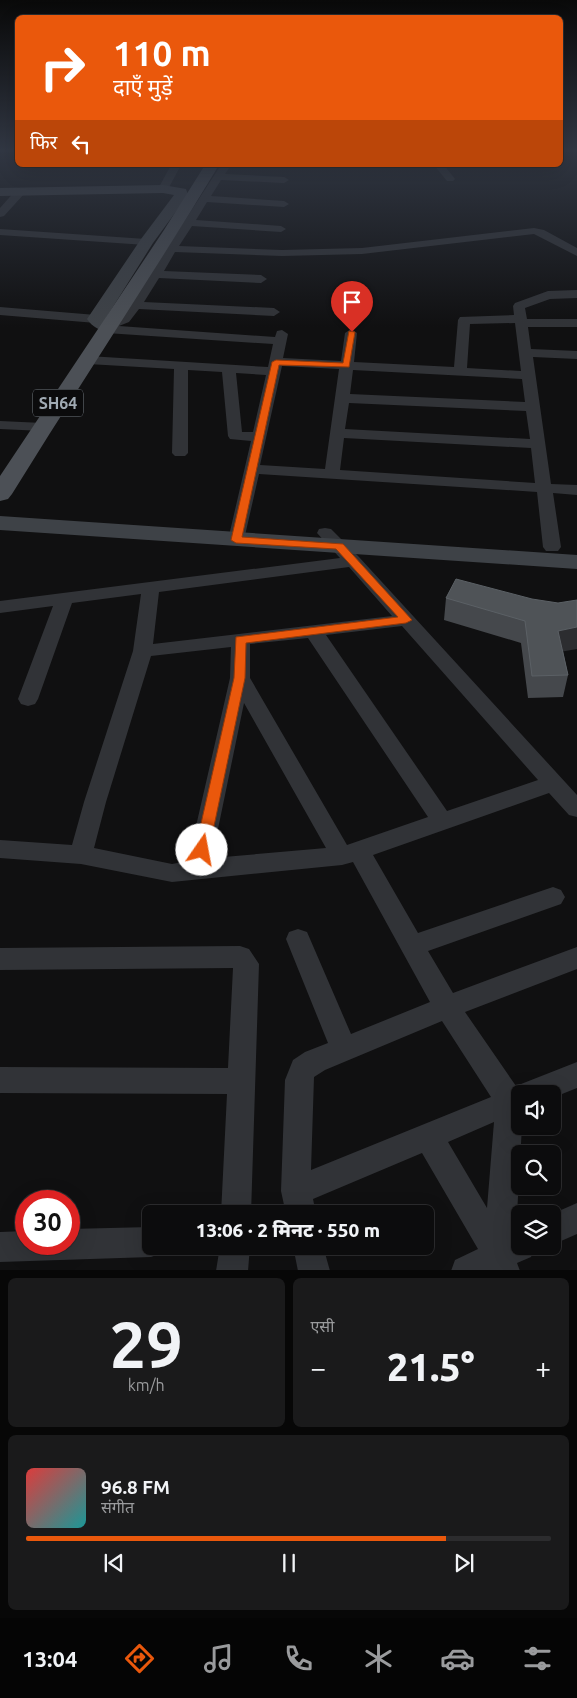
<!DOCTYPE html>
<html lang="hi">
<meta charset="utf-8">
<style>
body{margin:0;font-family:Ubuntu,"Noto Sans Devanagari",sans-serif;background:#1a1a1b;color:#f1f3f6;height:100vh;display:flex;flex-direction:column;font-size:19px;white-space:nowrap}
*{box-sizing:border-box;margin:0}
p{font-size:16px;color:#9a9b9d}
.icon{flex:none;width:28px;height:28px;fill:none;stroke:currentColor;stroke-width:2;stroke-linecap:round;stroke-linejoin:round}
.map{position:relative;height:1270px;overflow:hidden}
.drawer{display:flex;flex-direction:column;gap:8px;padding:8px;background:#070707;flex:1}
.drawer>*{flex:none}
.banner{position:absolute;left:15px;top:15px;width:548px;height:152px;border-radius:8px;box-shadow:0 5px 20px #0002,0 0 0 1px #2c2c2e;background:#ea580c;color:#fff;overflow:hidden}
.controls{position:absolute;left:511px;top:1085px;display:grid;gap:10px}
.controls a{display:grid;place-items:center;width:50px;height:50px;border-radius:8px;background:#0c0c0d;box-shadow:0 5px 20px #0002,0 0 0 1px #2c2c2e;font-size:25px}
.speed{position:absolute;left:15px;top:1190px;display:flex;gap:10px;font-size:25px;font-weight:700;text-align:center}
.speed>*{display:grid;place-content:center;width:65px;height:65px;border-radius:50%;background:#0c0c0d;box-shadow:0 5px 20px #0002,0 0 0 1px #2c2c2e;line-height:1}
.speed .limit{border:8px solid #d22;background:#fff;color:#111}
.pin{position:absolute;display:grid;place-items:center;width:42px;height:42px;color:#fff;margin:-51px -21px;border-radius:50% 50% 50% 0;rotate:-45deg;box-shadow:0 0 5px #0007}
.pin .icon{rotate:45deg}
.me{position:absolute;width:55px;margin:-28px;rotate:12deg;stroke-linejoin:round;filter:drop-shadow(0 0 4px #0008)}
.turn{display:flex;align-items:center;gap:18px;height:105px;padding:0 15px;font-size:22px}
.turn .icon{width:65px;height:65px;stroke-width:2.5}
.turn b{display:block;font-size:35px;line-height:42px}
.then{display:flex;align-items:center;height:48px;padding:0 15px;background:#0003;gap:10px;font-size:19px}
.big{font-size:38px;font-weight:800;line-height:1.1}
.drawer .widget{flex:1;display:flex;flex-direction:column;justify-content:center;gap:8px;min-width:0;padding:0 18px;border-radius:8px;background:#1a1a1b}
.drawer .dial{align-items:center;gap:0}
.dial b{font-size:65px;line-height:1}
.song{display:flex;align-items:center;gap:15px}
.cover{width:60px;height:60px;border-radius:8px;background:linear-gradient(135deg,hsl(0 70% 55%),hsl(180 70% 35%))}
.played{height:5px;border-radius:2px;background:linear-gradient(90deg,#ea580c 80%,#2c2c2e 80%)}
.keys{display:flex;justify-content:space-around;direction:ltr}
.heat{display:flex;justify-content:space-between;align-items:center;font-size:28px;direction:ltr}
.drawer .tiles{flex:1;display:grid;gap:8px;grid-template-columns:1fr 1fr}
.widget:last-child{grid-column:span 2}
.trip{position:absolute;left:142px;top:1205px;width:292px;height:50px;border-radius:8px;background:#0c0c0d;box-shadow:0 5px 20px #0002,0 0 0 1px #2c2c2e;font-weight:800;line-height:50px;text-align:center}
.tab-bar{display:flex;height:80px;justify-content:space-around;align-items:center;background:#050505;color:#9a9b9d}
.tab-bar .icon{width:35px;height:35px}
.tab-bar .active{color:#ea580c}
.tab-bar b{font-size:22px;color:#f1f3f6}
.map>svg:first-child{display:block}
.lines{fill:none;stroke-linecap:round;stroke-linejoin:round}
.street{fill:#313337;fill-rule:evenodd}
.secondary{fill:#3e4247;fill-rule:evenodd}
.primary{fill:#4c5056;fill-rule:evenodd}
.wall{fill:#45484c}
.shaded-wall{fill:#2c2d30}
.building{fill:#4f5357;stroke:#5b6065}
.route{fill:#ea580c;stroke:#983908}
.labels{text-anchor:middle;dominant-baseline:central;stroke-width:5;stroke-linejoin:round;paint-order:stroke}
.shield{fill:#0b0b0c;stroke:#737a81;stroke-width:1}
.shield-label{font-size:16px;font-weight:bold;fill:#a0aab3}
</style>
<div class="map">
<svg width="577" height="1271" viewBox="0 0 577 1271">
<rect width="100%" height="100%" fill="#101011"/>
<g class="lines">
<path class="street" d="M171,165H181L167,191H159L158,189Z
M221,165H231L225,174L284,177L289,180L284,183L221,180L211,196L284,201L289,204L284,207L207,202L196,220L281,226L286,229L281,232L192,226L179,246L282,250L362,248L534,228L544,230L577,248V256L534,234L362,254L282,256L175,252L164,271L261,275L267,279L261,283L159,278L144,302L274,308L280,312L274,316L139,309L129,322L119,326L275,337L277,331L282,330L288,334L283,358L341,361L345,333L351,329L357,333L354,362L454,367L458,320L460,317L514,315L513,306L515,303L548,291L577,290V298L550,299L525,308L527,319H577V327H528L531,349L577,351V359L533,357L551,484L577,485V495L553,493L561,547L558,551H546L543,547L537,492L259,474L244,540L242,544H230L228,540L251,441L230,439L228,436L222,372L188,370V453L185,456H175L172,453L174,369L88,364L81,360L88,356L268,367L273,344L106,333L100,329L103,324L121,316L131,303ZM515,323L521,371L467,368L470,324ZM282,366L339,369L325,469L260,465ZM353,370L522,379L525,402L350,394ZM236,373L266,375L253,432H242ZM349,403L526,411L530,439L345,429ZM344,438L531,448L535,483L340,470Z
M434,165H444L455,179L453,181H447Z
M20,189L24,190V194L4,216L0,217V208L16,190Z
M0,229L146,239L152,242L146,245L0,235Z
M0,307L96,315L102,319L96,323L0,315Z
M0,421L43,423L48,424L50,427L48,430L43,431L0,429Z
M325,528L331,529L359,557L577,795V817L569,815L549,793L373,855L418,933L553,887L561,890L565,897L561,904L428,951L453,993L577,947V969L465,1012L516,1086L577,1062V1088L552,1098V1094H520V1126H522L516,1232L520,1231V1246H535L531,1257L517,1263L520,1271H451L455,1260L478,1249L422,1153L313,1199L316,1214H286L281,1191L285,1080L293,1060L305,1052L328,1043L286,939L289,932L298,929L307,932L351,1034L430,1002L353,862L342,865L172,882L81,864L0,858V840L72,845L84,802L133,651L141,594L72,603L38,699L35,704L28,706L21,704L18,699L53,606L0,613V601L340,558L317,533L319,529ZM349,567L392,616L153,644L159,592ZM402,626L538,780L447,811L326,635ZM308,638L428,817L347,845L250,678V644ZM231,647L230,678L188,861L172,864L94,848L106,802L151,656ZM244,703L326,848L212,858ZM442,1021L491,1097L311,1170L314,1077L325,1070ZM494,1122L487,1208L448,1142Z
M240,946L249,949L259,964L251,1214H221L227,1094L0,1093V1067L228,1068L233,968L0,970V948Z
M577,1203V1234L552,1245V1214Z
M151,1227V1246H165L162,1253L151,1257L0,1262V1232L26,1231V1244H69V1229Z
M220,1246H250L248,1271H216Z
M293,1246H323L330,1271H298Z"/>
<path class="secondary" d="M163,185L186,189L188,195L153,243L106,318L116,327L113,331C103,333 93,328 87,319L141,239L174,195L163,193L0,196V188Z
M0,516L577,555V569L0,530Z"/>
<path class="primary" d="M205,165H219C152,276 80,384 12,494L8,499L0,501V476L164,230Z"/>
</g>
<path class="wall" d="M446,598L532,599L563,651L568,675L563,697L528,698L521,643L444,620Z"/>
<path class="shaded-wall" d="M577,627V649L554,653L558,631Z"/>
<path class="building" d="M456,579L532,599L558,603L577,600V627L558,631L568,675L532,676L525,621L446,598Z"/>
<linearGradient id="sky" x2="0" y2="1"><stop stop-color="#090909"/><stop offset="0.46" stop-color="#313743"/><stop offset="1" stop-color="#313743" stop-opacity="0"/></linearGradient>
<rect width="577" height="327" fill="url(#sky)"/>
<path class="route" d="M349,331L355,332L349,367L279,365L242,537L343,544L412,620L406,623L246,643L245,678L209,850L207,854L202,856L197,854L195,850L234,678L236,637L398,617L336,549L236,543L231,540L272,362L276,360L343,363Z"/>
<g class="labels">
<rect class="shield" x="33" y="389.5" width="50" height="27" rx="4"/>
<g class="shield-label">
<text x="58" y="403">SH64</text>
</g>
</g>
</svg>
<div class="controls">
<a><svg class="icon" aria-label="sound" viewBox="0 0 24 24"><path d="M4 9h4l5-4v14l-5-4H4zM17 9q2 3 0 6"/></svg></a>
<a><svg class="icon" aria-label="search" viewBox="0 0 24 24"><circle cx="10" cy="10" r="6"/><path d="M15 15l6 6"/></svg></a>
<a><svg class="icon" aria-label="layers" viewBox="0 0 24 24"><path d="M12 4l9 5-9 5-9-5zM3 14l9 5 9-5"/></svg></a>
</div>
<div class="speed"><div class="limit">30</div></div>
<div class="pin" style="left:352px;top:332px;background:#d93025"><svg class="icon" aria-label="arrive" viewBox="0 0 24 24"><path d="M6 21V4h12l-3 4 3 4H6"/></svg></div>
<svg class="me" style="left:202px;top:850px" viewBox="-20 -20 40 40"><circle r="19" fill="#fff"/><path d="M0-13L10 11 0 6-10 11z" fill="#ea580c"/></svg>
<div class="trip">13:06 · 2 मिनट · 550 m</div>
<div class="banner">
<div class="turn"><svg class="icon" aria-label="right" viewBox="0 0 24 24"><path d="M7 20v-9h11M14 6l5 5-5 5"/></svg><div><b>110 m</b>दाएँ मुड़ें</div></div>
<div class="then">फिर<svg class="icon" aria-label="left" viewBox="0 0 24 24"><path d="M17 20v-9H6M10 6l-5 5 5 5"/></svg></div>
</div>
</div>
<section class="drawer">
<div class="tiles">
<div class="widget dial"><b>29</b><p>km/h</p></div>
<div class="widget"><p>एसी</p>
<div class="heat"><a>−</a><b class="big">21.5°</b><a>+</a></div>
</div>
<div class="widget">
<div class="song"><i class="cover"></i><div><b>96.8 FM</b><p>संगीत</p></div></div>
<div class="played"></div>
<div class="keys"><svg class="icon" aria-label="previous" viewBox="0 0 24 24"><path d="M18 5L8 12l10 7zM5 5v14"/></svg><svg class="icon" aria-label="pause" viewBox="0 0 24 24"><path d="M8 5v14M16 5v14"/></svg><svg class="icon" aria-label="next" viewBox="0 0 24 24"><path d="M6 5l10 7-10 7zM19 5v14"/></svg></div>
</div>
</div>
</section>
<nav class="tab-bar">
<b>13:04</b>
<svg class="icon active" aria-label="directions" viewBox="0 0 24 24"><path d="M12 3l9 9-9 9-9-9zM9 14v-3h6M13 9l2 2-2 2"/></svg>
<svg class="icon" aria-label="music" viewBox="0 0 24 24"><path d="M9 18V5l10-2v13"/><circle cx="6" cy="18" r="3"/><circle cx="16" cy="16" r="3"/></svg>
<svg class="icon" aria-label="phone" viewBox="0 0 24 24"><path d="M5 4h4l2 5-3 2q2 4 5 5l2-3 5 2v4C11 20 4 13 5 4z"/></svg>
<svg class="icon" aria-label="climate" viewBox="0 0 24 24"><path d="M12 3v18M4 7l16 10M4 17L20 7"/></svg>
<svg class="icon" aria-label="car" viewBox="0 0 24 24"><path d="M5 17H2v-5l4-1 3-4h7l3 4 3 1v5h-3M9 17h6M6 11h13"/><circle cx="7" cy="17" r="2"/><circle cx="17" cy="17" r="2"/></svg>
<svg class="icon" aria-label="filters" viewBox="0 0 24 24"><path d="M4 7h16M4 17h16"/><circle cx="9" cy="7" r="2"/><circle cx="15" cy="17" r="2"/></svg>
</nav>
